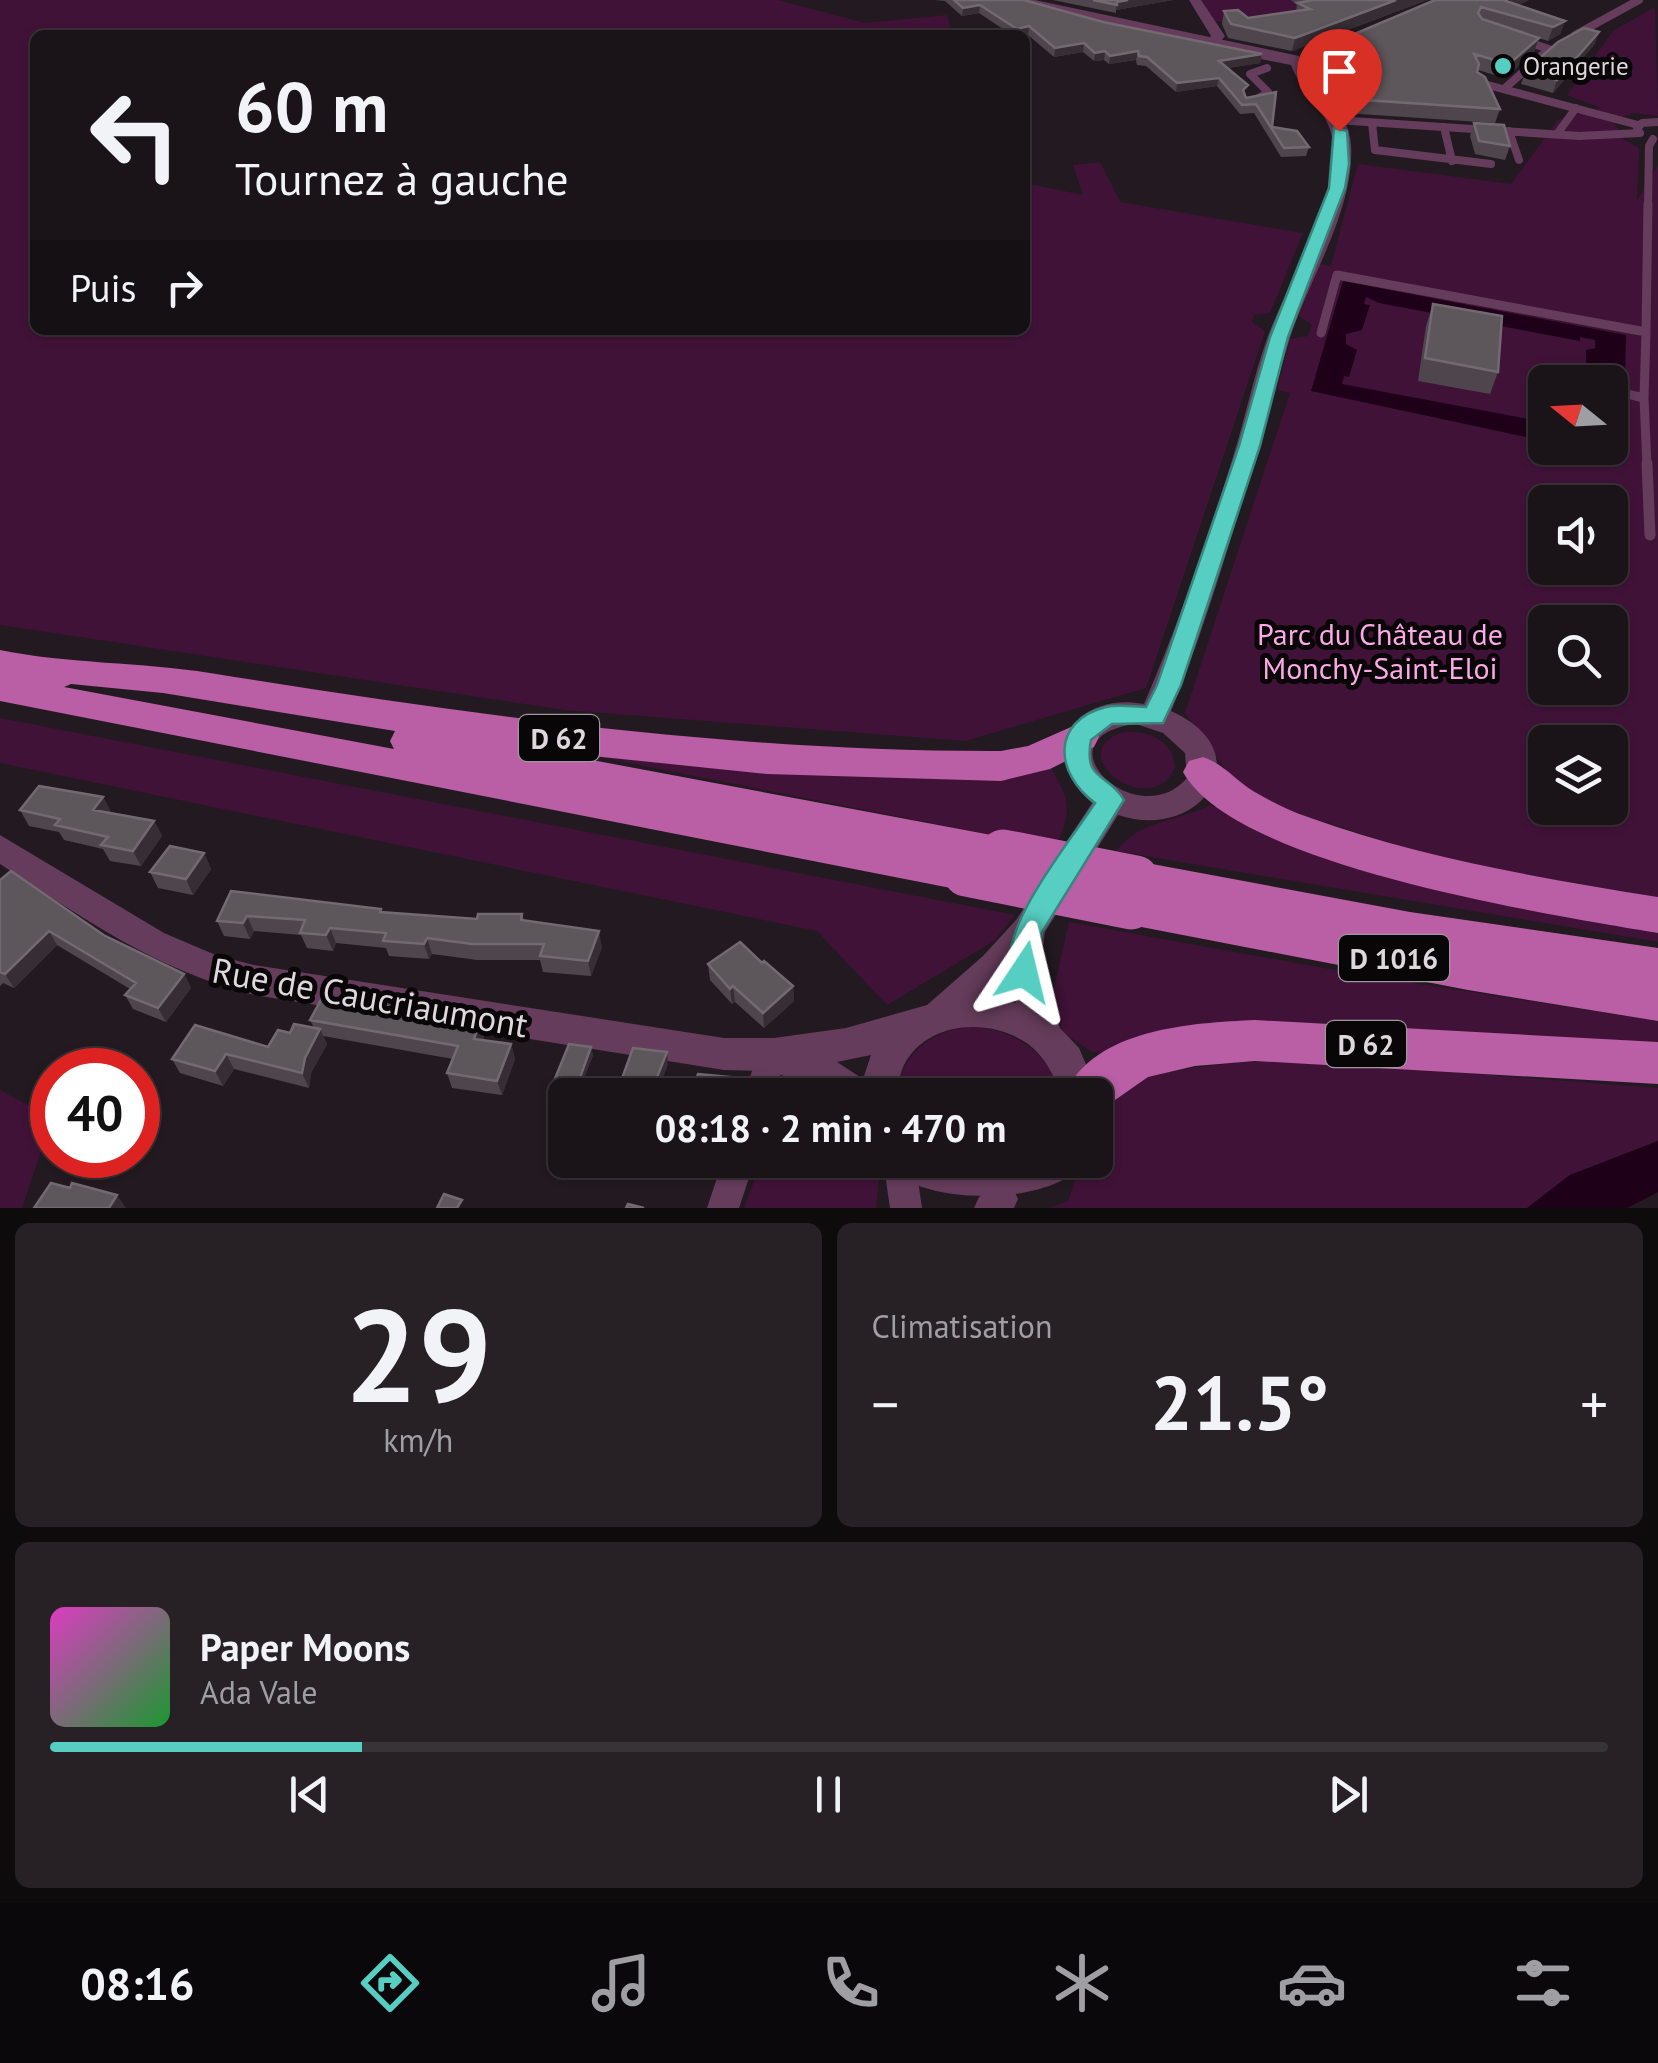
<!DOCTYPE html>
<html lang="fr">
<meta charset="utf-8">
<style>
body{margin:0;font-family:"PT Sans",sans-serif;background:#272125;color:#f1f3f6;height:100vh;display:flex;flex-direction:column;font-size:38px;white-space:nowrap}
*{box-sizing:border-box;margin:0}
p{font-size:32px;color:#9f9ea2}
.icon{flex:none;width:55px;height:55px;fill:none;stroke:currentColor;stroke-width:2;stroke-linecap:round;stroke-linejoin:round}
.map{position:relative;height:1208px;overflow:hidden}
.drawer{display:flex;flex-direction:column;gap:15px;padding:15px;background:#0e0b0d;flex:1}
.drawer>*{flex:none}
.top-card{position:absolute;left:30px;top:30px;width:1000px;height:305px;border-radius:15px;box-shadow:0 2px 8px #0004,0 0 0 2px #383337;background:#1a1418;color:#f1f3f6;overflow:hidden}
.needle{width:65px;rotate:288deg}
.fabs{position:absolute;left:1528px;top:365px;display:grid;gap:20px}
.fabs a{display:grid;place-items:center;width:100px;height:100px;border-radius:15px;background:#1a1418;box-shadow:0 2px 8px #0004,0 0 0 2px #383337;font-size:50px}
.speed{position:absolute;left:30px;top:1048px;display:flex;gap:20px;font-size:50px;font-weight:700;text-align:center}
.speed>*{display:grid;place-content:center;width:130px;height:130px;border-radius:50%;background:#1a1418;box-shadow:0 2px 8px #0004,0 0 0 2px #383337;line-height:1}
.speed .limit{border:15px solid #d22;background:#fff;color:#111}
.pin{position:absolute;display:grid;place-items:center;width:85px;height:85px;color:#fff;margin:-102px -42px;border-radius:50% 50% 50% 0;rotate:-45deg;box-shadow:0 0 10px #0007}
.pin .icon{rotate:45deg}
.me{position:absolute;width:110px;margin:-55px;rotate:10deg;stroke-linejoin:round;filter:drop-shadow(0 0 8px #0008)}
.turn{display:flex;align-items:center;gap:35px;height:210px;padding:0 40px;font-size:45px}
.turn .icon{width:130px;height:130px;stroke-width:2.5}
.turn b{display:block;font-size:70px;line-height:85px}
.then{display:flex;align-items:center;height:95px;padding:0 40px;background:#0003;gap:20px;font-size:38px}
.big{font-size:75px;font-weight:600;line-height:1.1}
.drawer .card{flex:1;display:flex;flex-direction:column;justify-content:center;gap:15px;min-width:0;padding:0 35px;border-radius:15px;background:#272125}
.drawer .dial{align-items:center;gap:0}
.dial b{font-size:130px;line-height:1}
.song{display:flex;align-items:center;gap:30px}
.cover{width:120px;height:120px;border-radius:15px;background:linear-gradient(135deg,hsl(310 70% 55%),hsl(130 70% 35%))}
.played{height:10px;border-radius:5px;background:linear-gradient(90deg,#57cec2 20%,#383337 20%)}
.keys{display:flex;justify-content:space-around;direction:ltr}
.heat{display:flex;justify-content:space-between;align-items:center;font-size:55px;direction:ltr}
.drawer .tiles{flex:1;display:grid;gap:15px;grid-template-columns:1fr 1fr}
.card:last-child{grid-column:span 2}
.trip{position:absolute;left:548px;top:1078px;width:565px;height:100px;border-radius:15px;background:#1a1418;box-shadow:0 2px 8px #0004,0 0 0 2px #383337;font-weight:600;line-height:100px;text-align:center}
.dock{display:flex;height:160px;justify-content:space-around;align-items:center;background:#0a080a;color:#9f9ea2}
.dock .icon{width:70px;height:70px}
.dock .on{color:#57cec2}
.dock b{font-size:45px;color:#f1f3f6}
.map>svg:first-child{display:block}
.green{fill:#411238;fill-rule:evenodd}
.water{fill:#1f0019}
.lines{fill:none;stroke-linecap:round;stroke-linejoin:round}
.service-far2{stroke:#653c5b;stroke-width:8}
.service-far1{stroke:#653c5b;stroke-width:9}
.service{stroke:#653c5b;stroke-width:11}
.minor{fill:#653c5b;fill-rule:evenodd}
.tertiary{fill:#653c5b;fill-rule:evenodd}
.trunk{fill:#ba5ea5;fill-rule:evenodd}
.trunk-bridge{stroke:#ba5ea5;stroke-width:45}
.wall{fill:#4e464c}
.shaded-wall{fill:#362e34}
.building{fill:#5d565b;stroke:#726a70;stroke-width:2.5}
.route{fill:#57cec2;stroke:#39867e;stroke-width:2.5}
.poi-dot{fill:#57cec2;stroke:#090608;stroke-width:4}
.labels{text-anchor:middle;dominant-baseline:central;stroke-width:10;stroke-linejoin:round;paint-order:stroke}
.far-poi-label{font-size:25px;fill:#ded8dc;stroke:#090608;text-anchor:start}
.shield{fill:#090608;stroke:#9e999c;stroke-width:2.5}
.shield-label{font-size:28px;font-weight:bold;fill:#ded8dc}
.park-label{font-size:30px;fill:#fea8e8;stroke:#090608}
.near-street-label{font-size:35px;fill:#ded8dc;stroke:#090608}
</style>
<div class="map">
<svg width="1658" height="1208" viewBox="0 0 1658 1208">
<rect width="100%" height="100%" fill="#221a20"/>
<path class="green" d="M0,0H777L865,23L947,15L952,35H35V330H1025V183L1083,195L1073,165L1100,162L1120,202L1303,233L1270,313L1254,315L1252,322L1265,331L1146,688L965,741L565,710L0,625Z
M1199,0H1291L1308,7L1301,20L1211,22Z
M1655,7L1658,116L1633,113L1613,120L1623,139L1639,148L1637,201L1658,165V897L1453,863L1281,808L1238,787L1185,713L1290,393L1277,390L1290,339L1308,336L1312,325L1299,316L1319,264L1331,266L1358,164L1511,184L1558,120L1601,108L1567,95L1613,31ZM1545,382H1610V448H1545ZM1545,502H1610V568H1545ZM1545,622H1610V688H1545ZM1545,742H1610V808H1545Z
M0,718L1015,915L994,941L887,1005L817,931L0,763Z
M1124,732C1148,730 1173,740 1175,767C1152,824 1058,752 1124,732Z
M529,743L1019,775L1051,768C1070,800 1072,810 1057,844L1011,839Z
M1210,805L1242,818L1658,924V942L1116,851C1143,818 1173,824 1210,805Z
M1069,922L1368,976L1658,1021V1047L1092,1052L1064,1033L1051,1001Z
M969,1027C1012,1028 1050,1052 1060,1095H897C899,1055 931,1031 969,1027Z
M1338,1057L1462,1073L1658,1088V1141L1570,1175L1527,1208H1050L1068,1201L1083,1160H1095C1095,1138 1100,1111 1115,1094C1143,1062 1293,1060 1338,1057Z
M0,1090L52,1118L22,1208H0Z
M762,1160H870L879,1179L876,1208H744Z
M929,1160H1038C1005,1185 964,1181 929,1160Z"/>
<path class="water" d="M1343,281L1626,335L1623,456L1575,448H1610V382H1589L1586,379V350L1595,348V340L1580,337V341L1379,303L1366,297L1364,304L1370,305L1362,330L1346,334V344L1357,350L1349,377L1344,376L1342,384L1545,422V441L1311,391Z
M1658,1141V1192L1627,1208H1527L1570,1175Z"/>
<g class="lines">
<path class="service-far2" d="M1575,35L1639,0
M1480,83L1638,125
M1504,89L1549,49L1525,41
M1257,99L1268,92L1250,74L1267,68
M1336,120L1579,136L1640,133
M1372,123L1375,150L1491,164
M1444,127L1452,161
M1637,129L1642,123L1658,122
M1509,131L1519,160
M1557,134L1576,108
M1648,206L1649,146L1653,139"/>
<path class="service-far1" d="M1321,333L1337,275L1646,332L1648,204
M1610,390L1644,398L1647,466
M1644,398L1646,332"/>
<path class="service" d="M1647,463L1650,535"/>
<path class="minor" d="M1189,0H1201L1225,36L1217,46L1205,43L1211,36Z
M771,1043L782,1047L786,1057L774,1095H744L760,1047Z
M723,1160H755L739,1208H707Z
M883,1160H915L922,1208H890Z
M1002,1183L1013,1188L1018,1199L1014,1208H974L979,1197Z"/>
<path class="tertiary" d="M1008,0H1035L1299,56C1313,83 1349,109 1351,145C1355,210 1308,280 1289,341C1251,465 1220,591 1171,711C1263,752 1202,843 1118,815L1045,932L1040,972L1060,1028L1079,1048L1099,1095L1095,1103V1095H1061C1054,1075 1045,1057 1028,1044C990,1017 927,1021 904,1065C900,1073 898,1086 896,1095H824L810,1085L769,1071L724,1070L254,995C154,969 85,919 0,864V835L164,933L218,956L254,965L724,1038H774L846,1028L927,1005L983,956L1016,920L1092,803C1035,753 1074,691 1144,704C1178,625 1207,542 1232,460C1245,420 1253,377 1268,336C1288,283 1338,200 1333,143C1330,111 1300,91 1291,65L1103,27ZM1136,724L1163,733L1185,753L1187,778C1137,836 1034,737 1136,724ZM1007,977L1016,1003L985,997L1007,978ZM871,1055L863,1079L837,1062Z
M882,1160H930L947,1170L985,1177L1021,1171L1039,1160H1086C1057,1208 911,1208 882,1160Z"/>
<path class="trunk" d="M0,650C69,664 141,662 210,673C473,715 734,752 1001,751L1028,746L1080,723L1094,727L1099,737L1094,747L1050,769L1001,781L767,774L544,751L1018,840L1024,852L1018,864L1003,869L982,865L987,874L981,886L966,891L0,701ZM71,684L163,693L395,731L390,741L394,749L64,687Z
M1203,757C1224,764 1235,780 1253,791C1270,801 1290,811 1308,817C1421,858 1540,878 1658,897V933C1554,915 1235,867 1183,772L1189,761Z
M1136,861L1410,912L1658,948V1021L1468,990L1131,925L1116,920L1110,907L1116,894L1125,891L1115,878L1121,866Z
M1255,1020L1658,1042V1084L1255,1061L1195,1066L1148,1077L1095,1114V1095H1064C1094,1028 1192,1023 1255,1020Z"/>
<path class="trunk-bridge" d="M1003,852L1136,878
M966,874L1131,907"/>
</g>
<path class="wall" d="M935,0H1024L1103,22L1262,54L1260,63L1227,68L1246,94L1245,95L1246,98L1276,92L1272,127L1309,147L1306,156L1281,157L1254,113L1240,114L1217,86L1176,92L1146,66L1137,65L1136,60L1109,64L1104,60L1094,61L1083,52L1054,57L1028,35H1012L979,13L962,16L945,1Z
M1053,0H1173L1116,10V13Z
M1291,0H1427L1292,51L1228,38L1222,24L1224,11L1248,18L1296,11L1297,5Z
M1435,0H1529L1519,5L1565,21L1560,34L1548,41L1532,36L1539,38L1534,52L1505,78L1478,70L1477,72L1500,109L1495,123L1345,113L1311,65L1314,51Z
M1599,32L1594,45L1553,93L1521,84L1526,70Z
M1474,123L1510,146L1505,160L1475,154L1470,136Z
M1433,304L1498,372L1490,394L1418,381L1426,326Z
M103,797L111,812L154,821L162,836L141,866L110,861L103,849L64,840L59,832L29,826L20,810Z
M204,853L211,869L193,895L158,888L150,872Z
M0,880L105,936L184,974L191,988L166,1022L133,1009L125,995L130,989L57,945L14,988L3,983L0,986Z
M231,891L383,912L477,919L522,914L524,920L602,947L591,976L543,972L540,960H477L432,954L429,959L389,956L386,948L336,943L333,951L307,948L301,935L254,931L250,939L224,936L217,921Z
M762,963L793,986L794,1001L764,1028L735,1002L732,1004L710,980L708,964Z
M310,1020L484,1036L483,1040L511,1044L515,1059L502,1095L452,1088L447,1073L453,1059L323,1036L327,1044L311,1073L309,1088L234,1069L223,1086L180,1073L172,1059L268,1047L290,1033L314,1028Z
M591,1047L593,1055L578,1094L556,1089L554,1081Z
M568,1160H598L595,1167Z
M668,1160H689L687,1164Z"/>
<path class="shaded-wall" d="M1128,0H1173L1116,10L1117,2Z
M1396,0H1427L1292,51L1295,38Z
M1508,0H1529L1502,14L1506,1Z
M980,5L979,13L962,16L963,8Z
M1565,21L1560,34L1548,41L1553,27Z
M1029,26L1028,35H1017V29Z
M1599,32L1594,45L1553,93L1557,80Z
M1539,38L1534,52L1505,78L1509,64Z
M1084,43L1083,52L1054,57L1055,48Z
M1105,51L1104,60L1094,61L1095,53Z
M1138,51L1136,60L1109,64L1110,56Z
M1262,54L1260,63L1217,70L1219,61Z
M1219,78L1217,86L1176,92L1177,83Z
M103,797L111,812L93,810Z
M154,821L162,836L141,866L133,851Z
M204,853L211,869L193,895L186,879Z
M247,916L254,931L250,939L243,923Z
M330,928L336,943L333,951L326,935Z
M49,931L57,945L14,988L5,974Z
M599,931L602,947L591,976L588,961Z
M427,938L432,954L429,959L424,944Z
M184,974L191,988L166,1022L158,1008Z
M733,986L735,1002L732,1004L730,989Z
M793,986L794,1001L764,1028L763,1013Z
M480,1021L484,1036L478,1053L474,1039Z
M320,1029L327,1044L311,1073L309,1088L302,1073L305,1058Z
M511,1044L515,1059L502,1095L497,1081Z
M591,1047L593,1055L578,1094L577,1086Z
M667,1052L668,1065L656,1095H650Z
M226,1054L234,1069L223,1086L215,1071Z
M142,1106L146,1113L138,1126V1112Z
M117,1195L126,1208H109Z"/>
<path class="building" d="M954,0H1024L1103,22L1262,54L1219,61L1248,85L1243,90L1246,98L1276,92L1272,127L1297,131L1309,147L1284,148L1256,104L1242,105L1219,78L1177,83L1147,57L1139,56L1138,51L1110,56L1105,51L1095,53L1084,43L1055,48L1029,26L1017,29L980,5L963,8Z
M1093,0H1128L1117,2V5Z
M1312,0H1396L1295,38L1231,24L1224,11L1238,10L1248,18L1310,9L1298,3Z
M1435,0H1508L1506,1L1565,21L1553,27L1481,7L1478,13L1482,19L1539,38L1509,64L1474,54L1479,64L1477,72L1485,77L1500,109L1349,99L1314,51Z
M1584,28L1599,32L1557,80L1526,70L1558,42Z
M1474,123L1504,125L1510,146L1479,141Z
M1433,304L1502,316L1498,372L1425,358Z
M39,786L103,797L93,810L154,821L133,851L101,845L108,837L55,825L60,819L20,810Z
M170,846L204,853L186,879L150,872Z
M11,871L105,936L184,974L158,1008L125,995L136,983L49,931L5,974L0,972V880Z
M231,891L381,909L380,912L477,919L478,914H522L521,920L599,931L588,961L540,956L544,944H472L427,938L424,944L383,941L386,933L330,928L326,935L300,933L305,920L247,916L243,923L217,921Z
M740,942L762,963L764,961L793,986L763,1013L733,986L730,989L708,964Z
M323,996L480,1021L474,1039L511,1044L497,1081L447,1073L458,1046L310,1020Z
M294,1024L320,1029L305,1058L302,1073L226,1054L215,1071L172,1059L195,1025L268,1047L278,1030L290,1033Z
M569,1044L591,1047L577,1086L554,1081Z
M633,1048L667,1052L650,1095H616Z
M698,1074L741,1078L738,1095H691Z
M565,1138V1152L559,1151Z
M51,1183L70,1188L72,1183L117,1195L109,1208H34Z
M444,1194L462,1200L457,1208H437Z
M628,1204L644,1208H626Z"/>
<path class="route" d="M1334,128L1347,131L1349,164L1345,188L1288,337L1260,446L1181,685L1163,723L1112,724L1091,740C1083,782 1109,773 1124,800L1042,932L1034,981L1024,985L1013,981C991,935 1070,842 1095,803C1055,774 1050,721 1106,707C1119,704 1134,707 1146,707L1157,685L1239,446L1270,337L1329,188Z"/>
<circle class="poi-dot" cx="1503" cy="66" r="10"/>
<g class="labels">
<g class="far-poi-label">
<text x="1523" y="66">Orangerie</text>
</g>
<g class="shield">
<rect x="519" y="715" width="80" height="46" rx="8"/>
<rect x="1339" y="935" width="110" height="46" rx="8"/>
<rect x="1326" y="1021" width="80" height="46" rx="8"/>
</g>
<g class="shield-label">
<text x="559" y="738">D 62</text>
<text x="1394" y="958">D 1016</text>
<text x="1366" y="1044">D 62</text>
</g>
<g class="park-label">
<text x="1380" y="633">Parc du Château de<tspan x="1380" dy="34">Monchy-Saint-Eloi</tspan></text>
</g>
<g class="near-street-label">
<text transform="translate(370 997) rotate(10)">Rue de Caucriaumont</text>
</g>
</g>
</svg>
<div class="fabs">
<a><svg class="needle" viewBox="-14 -14 28 28"><path d="M0-13l5 13h-10z" fill="#e53935"/><path d="M0 13l5-13h-10z" fill="#9f9ea2"/></svg></a>
<a><svg class="icon" aria-label="sound" viewBox="0 0 24 24"><path d="M4 9h4l5-4v14l-5-4H4zM17 9q2 3 0 6"/></svg></a>
<a><svg class="icon" aria-label="search" viewBox="0 0 24 24"><circle cx="10" cy="10" r="6"/><path d="M15 15l6 6"/></svg></a>
<a><svg class="icon" aria-label="layers" viewBox="0 0 24 24"><path d="M12 4l9 5-9 5-9-5zM3 14l9 5 9-5"/></svg></a>
</div>
<div class="speed"><div class="limit">40</div></div>
<div class="pin" style="left:1339px;top:131px;background:#d93025"><svg class="icon" aria-label="arrive" viewBox="0 0 24 24"><path d="M6 21V4h12l-3 4 3 4H6"/></svg></div>
<svg class="me" style="left:1024px;top:972px" viewBox="-20 -20 40 40"><path d="M0-17L14 15 0 8-14 15z" fill="#57cec2" stroke="#fff" stroke-width="4"/></svg>
<div class="trip">08:18 · 2 min · 470 m</div>
<div class="top-card">
<div class="turn"><svg class="icon" aria-label="left" viewBox="0 0 24 24"><path d="M17 20v-9H6M10 6l-5 5 5 5"/></svg><div><b>60 m</b>Tournez à gauche</div></div>
<div class="then">Puis<svg class="icon" aria-label="right" viewBox="0 0 24 24"><path d="M7 20v-9h11M14 6l5 5-5 5"/></svg></div>
</div>
</div>
<section class="drawer">
<div class="tiles">
<div class="card dial"><b>29</b><p>km/h</p></div>
<div class="card"><p>Climatisation</p>
<div class="heat"><a>−</a><b class="big">21.5°</b><a>+</a></div>
</div>
<div class="card">
<div class="song"><i class="cover"></i><div><b>Paper Moons</b><p>Ada Vale</p></div></div>
<div class="played"></div>
<div class="keys"><svg class="icon" aria-label="previous" viewBox="0 0 24 24"><path d="M18 5L8 12l10 7zM5 5v14"/></svg><svg class="icon" aria-label="pause" viewBox="0 0 24 24"><path d="M8 5v14M16 5v14"/></svg><svg class="icon" aria-label="next" viewBox="0 0 24 24"><path d="M6 5l10 7-10 7zM19 5v14"/></svg></div>
</div>
</div>
</section>
<nav class="dock">
<b>08:16</b>
<svg class="icon on" aria-label="directions" viewBox="0 0 24 24"><path d="M12 3l9 9-9 9-9-9zM9 14v-3h6M13 9l2 2-2 2"/></svg>
<svg class="icon" aria-label="music" viewBox="0 0 24 24"><path d="M9 18V5l10-2v13"/><circle cx="6" cy="18" r="3"/><circle cx="16" cy="16" r="3"/></svg>
<svg class="icon" aria-label="phone" viewBox="0 0 24 24"><path d="M5 4h4l2 5-3 2q2 4 5 5l2-3 5 2v4C11 20 4 13 5 4z"/></svg>
<svg class="icon" aria-label="climate" viewBox="0 0 24 24"><path d="M12 3v18M4 7l16 10M4 17L20 7"/></svg>
<svg class="icon" aria-label="car" viewBox="0 0 24 24"><path d="M5 17H2v-5l4-1 3-4h7l3 4 3 1v5h-3M9 17h6M6 11h13"/><circle cx="7" cy="17" r="2"/><circle cx="17" cy="17" r="2"/></svg>
<svg class="icon" aria-label="filters" viewBox="0 0 24 24"><path d="M4 7h16M4 17h16"/><circle cx="9" cy="7" r="2"/><circle cx="15" cy="17" r="2"/></svg>
</nav>
